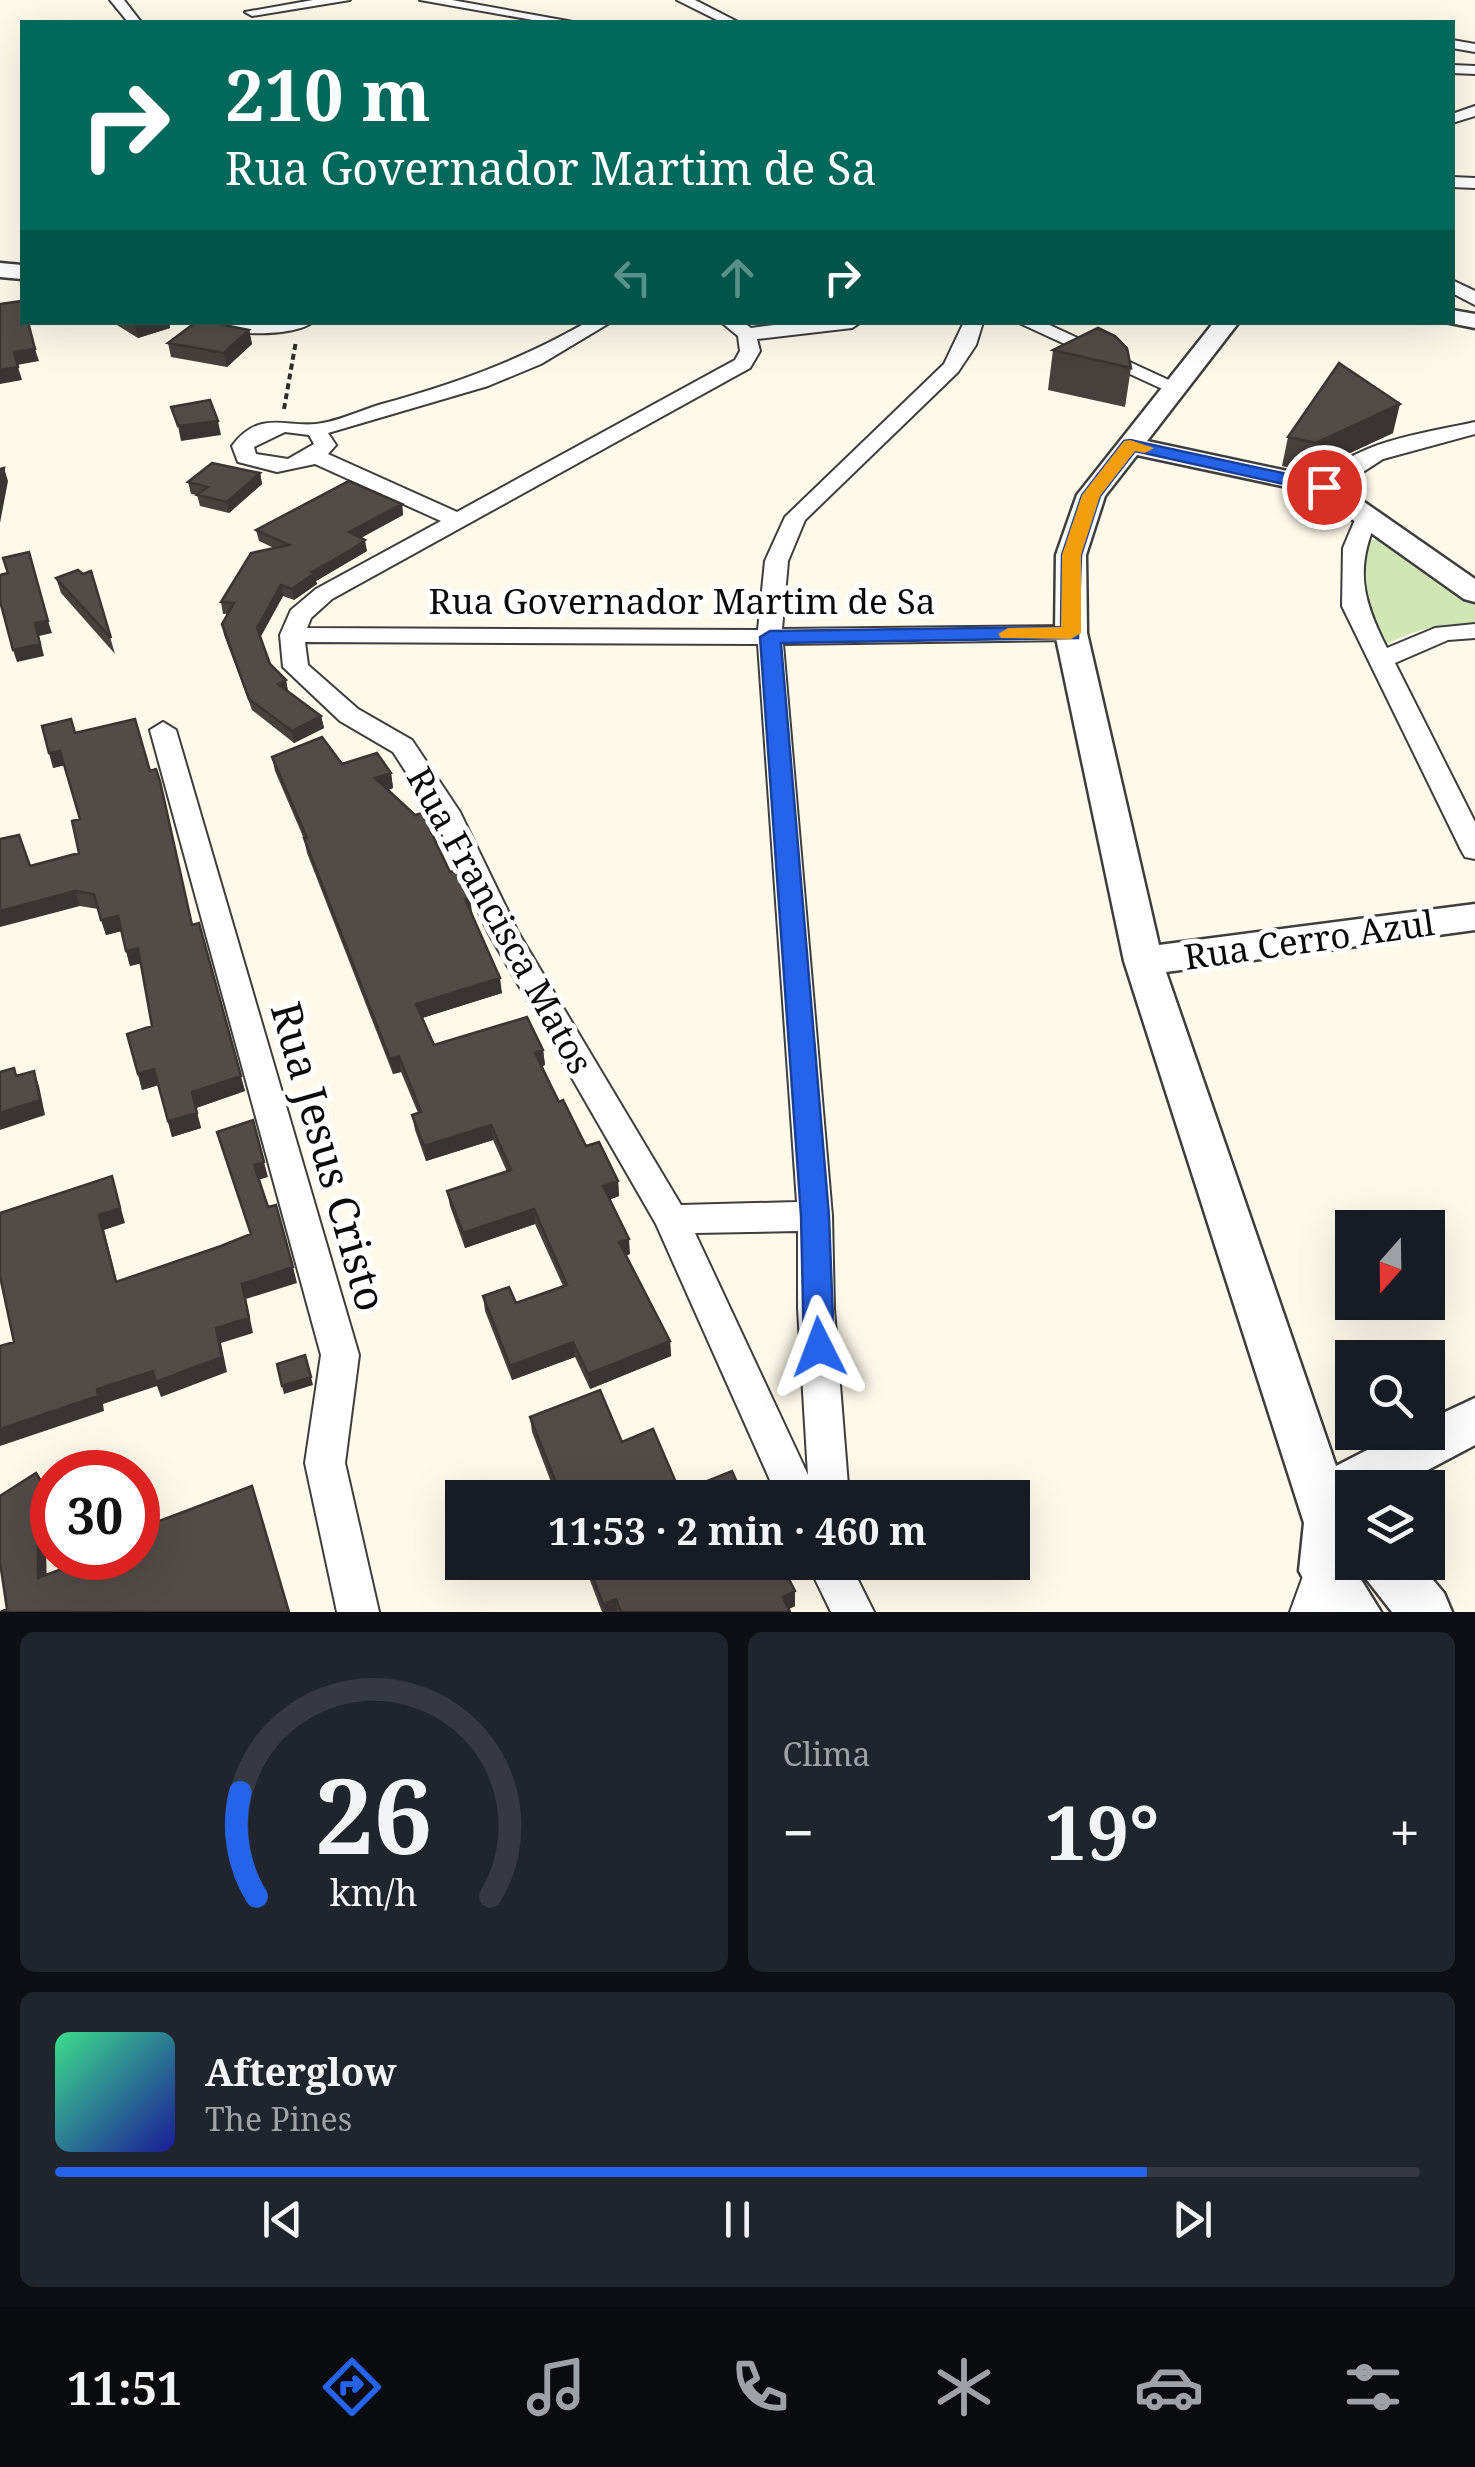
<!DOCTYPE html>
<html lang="pt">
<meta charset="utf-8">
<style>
body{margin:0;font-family:"Noto Serif",serif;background:#20242c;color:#f1f3f6;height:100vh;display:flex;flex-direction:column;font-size:38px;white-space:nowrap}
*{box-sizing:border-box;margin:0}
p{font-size:32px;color:#9ea1a6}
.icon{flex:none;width:55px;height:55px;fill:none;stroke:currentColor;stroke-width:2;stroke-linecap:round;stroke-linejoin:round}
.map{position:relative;height:1612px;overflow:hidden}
.details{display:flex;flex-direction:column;gap:20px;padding:20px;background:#0d0f14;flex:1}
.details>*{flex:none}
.guide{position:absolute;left:20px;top:20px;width:1435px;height:305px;border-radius:0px;box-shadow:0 10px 40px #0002;background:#00695c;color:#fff;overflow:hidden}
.needle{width:65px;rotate:200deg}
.tools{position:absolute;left:1335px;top:1210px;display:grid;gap:20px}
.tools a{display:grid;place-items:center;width:110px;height:110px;border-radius:0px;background:#171b24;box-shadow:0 10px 40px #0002;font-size:50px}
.speed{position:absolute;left:30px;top:1450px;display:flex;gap:20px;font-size:50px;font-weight:700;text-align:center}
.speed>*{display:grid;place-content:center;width:130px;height:130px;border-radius:50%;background:#171b24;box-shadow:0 10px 40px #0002;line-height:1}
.speed .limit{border:15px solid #d22;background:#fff;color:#111}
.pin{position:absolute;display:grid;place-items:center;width:85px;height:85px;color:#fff;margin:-42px;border:5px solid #fff;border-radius:50%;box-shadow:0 2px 10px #0007}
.me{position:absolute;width:110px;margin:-55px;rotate:357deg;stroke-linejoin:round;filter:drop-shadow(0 0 8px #0008)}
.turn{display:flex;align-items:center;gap:35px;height:210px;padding:0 40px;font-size:45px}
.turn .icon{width:130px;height:130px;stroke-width:2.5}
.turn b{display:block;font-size:70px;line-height:85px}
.lanes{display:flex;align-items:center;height:95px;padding:0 40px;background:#0003;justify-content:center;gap:50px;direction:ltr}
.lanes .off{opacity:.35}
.big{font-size:75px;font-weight:700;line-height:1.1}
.details .tile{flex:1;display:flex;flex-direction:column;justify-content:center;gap:15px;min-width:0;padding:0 35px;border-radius:15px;background:#20242c}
.details .dial{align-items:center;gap:0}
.dial svg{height:260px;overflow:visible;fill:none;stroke:#363941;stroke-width:7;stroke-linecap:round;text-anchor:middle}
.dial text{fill:#f1f3f6;stroke:none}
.song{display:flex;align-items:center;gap:30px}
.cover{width:120px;height:120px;border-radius:15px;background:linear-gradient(135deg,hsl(150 70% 55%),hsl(240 70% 35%))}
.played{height:10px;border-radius:5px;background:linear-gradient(90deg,#2563eb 80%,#363941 80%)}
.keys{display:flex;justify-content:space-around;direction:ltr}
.heat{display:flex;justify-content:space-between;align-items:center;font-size:55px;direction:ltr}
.details .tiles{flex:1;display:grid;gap:20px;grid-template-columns:1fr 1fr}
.tile:last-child{grid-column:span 2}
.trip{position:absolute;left:445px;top:1480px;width:585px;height:100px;border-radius:0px;background:#171b24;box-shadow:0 10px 40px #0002;font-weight:700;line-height:100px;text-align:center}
.dock{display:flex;height:160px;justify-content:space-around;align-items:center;background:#090b0e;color:#9ea1a6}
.dock .icon{width:70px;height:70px}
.dock .on{color:#2563eb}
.dock b{font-size:45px;color:#f1f3f6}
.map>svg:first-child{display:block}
.green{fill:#d0e7b5}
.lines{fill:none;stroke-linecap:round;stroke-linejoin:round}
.minor-casing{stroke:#3e3e3e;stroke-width:4}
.tertiary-casing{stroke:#3e3e3e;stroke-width:5}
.path{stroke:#2d2d2d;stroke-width:4;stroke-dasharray:6 4;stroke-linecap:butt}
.minor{fill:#fff;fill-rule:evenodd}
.tertiary{fill:#fff;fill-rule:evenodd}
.wall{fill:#47403d}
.shaded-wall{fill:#3a3432}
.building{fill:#534b47;stroke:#3a3432;stroke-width:2.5}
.route{fill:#2563eb;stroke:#184099;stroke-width:2.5}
.slow{fill:#f59e0b}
.labels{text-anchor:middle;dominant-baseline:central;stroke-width:10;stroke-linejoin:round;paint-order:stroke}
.street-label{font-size:35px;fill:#0b0b0b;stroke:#fff}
.near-street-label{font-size:42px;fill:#0b0b0b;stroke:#fff}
</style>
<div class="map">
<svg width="1475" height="1612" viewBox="0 0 1475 1612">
<rect width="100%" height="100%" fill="#fef9e9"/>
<path class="green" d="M1379,538L1475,601V624C1440,622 1412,631 1382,646C1360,611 1363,584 1365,543Z"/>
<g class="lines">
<defs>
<path id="minor" d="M110,0H124L141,22H128Z
M313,0H350L252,16L245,12Z
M420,0H452L573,22H544Z
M677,0H695L738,22H721Z
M1452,40L1475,44V52L1452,48Z
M1452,65L1475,66V74L1452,73Z
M1475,106V116L1452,123V114Z
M1452,177L1475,178V188L1452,187Z
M1452,280L1475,291V305L1452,293Z
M205,322H313C294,337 224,337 205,322Z
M587,322H611L541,364L488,386L328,433L336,445L328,454L457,512L735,360L740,351L738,336L721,322H743L751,328L798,322H861L852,328L757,339L760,351L750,368L332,599L311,618L307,628L758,630L765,561L785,517L944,364L964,322H983L976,345L958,372L805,520L788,561L782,629L1071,626L1083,633L1071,640L783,644L832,1216L834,1309L849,1498H778L656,1224L488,932L432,812L393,752L340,721L283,667L280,635L291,610L316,589L441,521L315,464L277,472L238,462L232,446C259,410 283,427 316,424C337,422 361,410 382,404C457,383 519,361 587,322ZM285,432L309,435L314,444L288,459L256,454L254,447ZM305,642L758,644L797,1202L681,1205L518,932L460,812L412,740L358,709L308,665ZM798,1231V1309L808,1475L695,1233Z
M1017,322H1043L1186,388L1176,394L1169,392Z
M1475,422V434L1383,459L1332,492H1316L1313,487C1351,441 1421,434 1475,422Z
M1368,508L1379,515C1354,567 1362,599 1387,648L1435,628L1475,624V638L1448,640L1395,663L1475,822V859L1465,857L1461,850L1342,606L1343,548L1357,515Z
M163,722L176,730L359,1355L345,1463L379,1612H337L305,1463L321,1355L150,730Z
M1352,1542V1562H1372L1367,1576L1341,1586L1332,1612H1290L1310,1557Z
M813,1562H855V1574L874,1612H831L814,1577Z"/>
<path id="tertiary" d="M0,263L22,265V279L0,277Z
M1452,310L1475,314V328L1445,322H1452Z
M1214,322H1239L1147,441L1334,481L1475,579V602L1464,599L1315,493L1137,455L1105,496L1086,555L1087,633L1159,945L1475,904V930L1166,972L1336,1466L1402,1432H1428V1420L1475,1398V1445L1394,1488H1352V1565L1381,1612H1322L1299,1571L1304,1523L1124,961L1055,633L1056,555L1077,495Z
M1359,1562H1418L1444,1593L1452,1612H1392L1367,1580Z"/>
</defs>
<use href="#minor" class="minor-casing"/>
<use href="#tertiary" class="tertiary-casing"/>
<path class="path" d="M284,409L296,341"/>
<use href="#minor" class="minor"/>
<use href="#tertiary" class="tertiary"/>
</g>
<path class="wall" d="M112,322H169L170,328L138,338Z
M249,330L252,344L227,367L171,357L168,343Z
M1053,350L1131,368L1125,407L1048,390Z
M1393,433L1309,472L1282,466L1288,437Z
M260,473L262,484L229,513L200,506L197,495L191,494L188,482Z
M402,504L403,515L361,538L367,551L316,581L317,584L294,600L283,596L260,637L270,664L286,680L288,691L321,716L324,728L294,743L252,710L224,635L222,624L228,614H223L221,602L274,548L259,541L256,530Z
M91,571L115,654L61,593L56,578L83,574Z
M75,733L193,925L245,1091L196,1108L201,1128L172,1137L158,1085L142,1090L138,1074L152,1026L141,963L130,966L121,931L106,935L98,909L80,906L30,866L79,853L80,819L65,765L53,768Z
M272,757L342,764L391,773L393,788L388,790L450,872L472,912L502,993L422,1018L434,1045L543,1050L545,1065L542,1066L559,1102L586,1146L618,1181L619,1196L609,1200L630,1254L626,1255L670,1341L671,1356L590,1389L575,1357L512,1380L485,1311L483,1296L516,1303L563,1286L535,1224L465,1248L450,1206L447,1191L507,1172L493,1140L426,1161L415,1130L412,1115L418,1113L401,1072L393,1074L307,853L304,839L275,771Z
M530,1417L622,1442L680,1492L744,1498H557L532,1432Z
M583,1562H780L795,1606L789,1609L790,1612H602Z"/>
<path class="shaded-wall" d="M145,322H169L170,328L138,338L135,326Z
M249,330L252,344L227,367L224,353Z
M35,349L39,361L17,365L14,352Z
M18,367L22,380L0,384V370Z
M1400,404L1393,433L1309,472L1316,443Z
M218,421L221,435L181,441L178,426Z
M4,468L8,481L0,523V491Z
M260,473L262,484L229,513L227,502Z
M402,504L403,515L351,543L349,532Z
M365,540L367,551L316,581L317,584L294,600L292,589L312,572Z
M281,585L283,596L259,640L257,628Z
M48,621L52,633L39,636L44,656L17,662L13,650L35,623Z
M286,680L288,692L278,684Z
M321,716L324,728L294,743L292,731Z
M60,751L65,765L53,768L49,753Z
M391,773L393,788L378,793L375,778Z
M75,891L80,906L0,927V911Z
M470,898L472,912L467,914L465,899Z
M118,916L122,931L106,935L101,920Z
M138,948L142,963L130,966L126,951Z
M500,978L502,993L419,1019L416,1004Z
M543,1050L545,1065L537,1068L535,1053Z
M399,1056L401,1072L393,1074L390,1059Z
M154,1069L159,1085L142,1090L138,1074Z
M34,1071L39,1086L45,1115L0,1130V1113Z
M241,1076L245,1091L196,1108L192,1092Z
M197,1113L201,1128L172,1137L168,1121Z
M491,1125L493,1140L426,1161L424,1146Z
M264,1162L268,1177L258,1180L254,1165Z
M112,1176L125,1223L104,1230L121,1297L116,1282L99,1215Z
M618,1181L619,1196L604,1201L603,1186Z
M534,1209L535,1224L465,1248L463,1233Z
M629,1239L630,1254L620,1258L619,1242Z
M293,1267L297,1283L246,1299L253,1333L221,1343L227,1372L161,1397L157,1386L103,1404L104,1411L0,1446V1429L97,1389L216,1328L242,1284Z
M670,1341L671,1356L590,1389L588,1374Z
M573,1342L575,1357L512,1380L510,1366Z
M311,1377L313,1385L284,1394L282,1386Z
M52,1519V1541L46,1545L47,1594L38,1578V1528Z
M795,1591V1606L783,1612V1597Z
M616,1599L617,1612H604L603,1604Z"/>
<path class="building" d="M22,301V322H28L35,349L14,352L18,367L0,370V304Z
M196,322H209L249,330L224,353L168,343Z
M1098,328L1115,336L1127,348L1131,368L1053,350Z
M1339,363L1400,404L1316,443L1288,437Z
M210,400L218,421L178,426L171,407Z
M212,463L260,473L227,502L197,495L208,487L188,482Z
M4,468L0,491V469Z
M349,481L402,504L349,532L365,540L354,548L312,572L315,573L292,589L281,585L257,628L270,664L286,680L278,684L321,716L292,731L249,699L222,624L234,603L221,602L251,553L289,545L256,530Z
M29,552L48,621L35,623L40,644L13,650L0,601V575L8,573L3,558Z
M78,570L83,574L91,571L111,638L56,578Z
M71,719L75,733L135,719L150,771L156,769L160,781L192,925L199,923L241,1076L192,1092L197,1113L168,1121L154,1069L138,1074L127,1034L152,1026L138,948L126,951L118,916L101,920L94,894L75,891L0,911V839L19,835L30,866L79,853L72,821L80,819L60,751L49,753L42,726Z
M322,737L342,764L377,753L391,773L375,778L415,815L422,813L450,872L458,870L470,898L465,899L500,978L416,1004L434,1045L527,1017L543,1050L535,1053L559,1102L563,1100L586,1146L599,1142L618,1181L603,1186L629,1239L619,1242L670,1341L588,1374L573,1342L510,1366L483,1296L509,1287L516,1303L567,1285L534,1209L463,1233L447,1191L511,1170L491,1125L424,1146L412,1115L421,1112L399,1056L390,1059L304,838H307L272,757Z
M14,1068L16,1076L34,1071L40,1100L0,1113V1072Z
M253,1120L264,1162L254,1165L268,1207L276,1205L293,1267L242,1284L249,1318L216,1328L222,1357L156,1382L153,1371L97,1389L98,1396L0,1429V1346L14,1342L0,1276V1213L112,1176L120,1208L99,1215L116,1282L221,1246L251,1234L217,1132Z
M305,1355L311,1377L282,1386L277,1364Z
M600,1390L622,1442L653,1429L680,1492L732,1471L744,1498H562L530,1417Z
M36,1473L52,1499V1519L38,1528V1578L91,1558H138V1529L252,1486L289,1612H0L7,1609L0,1562V1496Z
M587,1562H780L795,1591L783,1597L790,1612H621L616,1599L603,1604Z"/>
<path class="route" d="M1130,440L1324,482L1333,487L1324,493L1135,451L1100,496L1081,555L1078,638L781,643L829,1216L834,1347L830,1356L819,1360L808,1356L804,1347L801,1216L760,637L770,631L1061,627L1062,555L1082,495L1124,441Z"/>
<path class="slow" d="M1130,440L1154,448L1145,453L1135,451L1100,496L1081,555V633L1071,639L1001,638L998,634L1008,628L1061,627L1062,555L1082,495L1124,441Z"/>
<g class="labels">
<g class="street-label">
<text x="682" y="600">Rua Governador Martim de Sa</text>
<text transform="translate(501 920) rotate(61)">Rua Francisca Matos</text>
<text transform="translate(1309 939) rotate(-8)">Rua Cerro Azul</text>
</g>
<g class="near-street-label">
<text transform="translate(330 1156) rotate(74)">Rua Jesus Cristo</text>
</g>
</g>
</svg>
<div class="tools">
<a><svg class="needle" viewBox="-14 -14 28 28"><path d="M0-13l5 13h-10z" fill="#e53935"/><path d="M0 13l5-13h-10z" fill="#9ea1a6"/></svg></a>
<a><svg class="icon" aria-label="search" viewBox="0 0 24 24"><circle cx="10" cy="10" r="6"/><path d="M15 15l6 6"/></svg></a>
<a><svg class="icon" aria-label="layers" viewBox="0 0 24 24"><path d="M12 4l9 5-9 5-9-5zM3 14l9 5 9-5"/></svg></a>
</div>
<div class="speed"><div class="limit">30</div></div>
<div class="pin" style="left:1324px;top:487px;background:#d93025"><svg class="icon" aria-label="arrive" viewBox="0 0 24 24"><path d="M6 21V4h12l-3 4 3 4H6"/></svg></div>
<svg class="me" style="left:819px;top:1347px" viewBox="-20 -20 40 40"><path d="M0-17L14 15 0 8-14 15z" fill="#2563eb" stroke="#fff" stroke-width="4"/></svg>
<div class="trip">11:53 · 2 min · 460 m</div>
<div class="guide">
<div class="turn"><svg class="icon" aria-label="right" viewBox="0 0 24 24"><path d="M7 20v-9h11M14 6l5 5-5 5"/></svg><div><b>210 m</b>Rua Governador Martim de Sa</div></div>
<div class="lanes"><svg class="icon off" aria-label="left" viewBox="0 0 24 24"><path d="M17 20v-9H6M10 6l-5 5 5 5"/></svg><svg class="icon off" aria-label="ahead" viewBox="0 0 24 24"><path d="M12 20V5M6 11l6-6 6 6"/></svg><svg class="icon" aria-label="right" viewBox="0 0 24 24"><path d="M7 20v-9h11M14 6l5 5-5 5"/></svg></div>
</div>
</div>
<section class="details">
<div class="tiles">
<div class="tile dial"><svg viewBox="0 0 100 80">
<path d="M14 69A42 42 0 1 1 86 69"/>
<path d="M14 69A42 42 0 0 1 9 37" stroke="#2563eb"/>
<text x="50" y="56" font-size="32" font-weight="700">26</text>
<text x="50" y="72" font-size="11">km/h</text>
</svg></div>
<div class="tile"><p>Clima</p>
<div class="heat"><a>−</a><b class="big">19°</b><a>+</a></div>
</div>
<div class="tile">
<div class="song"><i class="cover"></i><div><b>Afterglow</b><p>The Pines</p></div></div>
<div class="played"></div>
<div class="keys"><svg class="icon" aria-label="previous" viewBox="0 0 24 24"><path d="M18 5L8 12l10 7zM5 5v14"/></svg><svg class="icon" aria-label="pause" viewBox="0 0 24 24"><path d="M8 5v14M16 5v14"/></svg><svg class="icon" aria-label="next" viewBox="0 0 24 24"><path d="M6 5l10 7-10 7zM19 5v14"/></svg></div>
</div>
</div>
</section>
<nav class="dock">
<b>11:51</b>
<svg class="icon on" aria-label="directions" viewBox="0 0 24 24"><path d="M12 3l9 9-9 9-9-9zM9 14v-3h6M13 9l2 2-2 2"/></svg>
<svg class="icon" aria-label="music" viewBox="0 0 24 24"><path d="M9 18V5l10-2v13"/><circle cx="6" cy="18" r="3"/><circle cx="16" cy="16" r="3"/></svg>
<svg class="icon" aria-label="phone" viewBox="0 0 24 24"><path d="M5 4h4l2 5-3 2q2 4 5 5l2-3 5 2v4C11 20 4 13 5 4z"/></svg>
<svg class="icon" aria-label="climate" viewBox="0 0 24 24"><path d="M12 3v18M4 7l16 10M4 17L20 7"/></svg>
<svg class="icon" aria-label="car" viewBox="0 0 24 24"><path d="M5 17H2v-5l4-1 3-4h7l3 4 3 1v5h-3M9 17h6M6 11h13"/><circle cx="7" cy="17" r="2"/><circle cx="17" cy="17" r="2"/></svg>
<svg class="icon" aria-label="filters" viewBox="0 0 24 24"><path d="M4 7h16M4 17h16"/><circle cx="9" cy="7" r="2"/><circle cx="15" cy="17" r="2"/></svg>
</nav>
